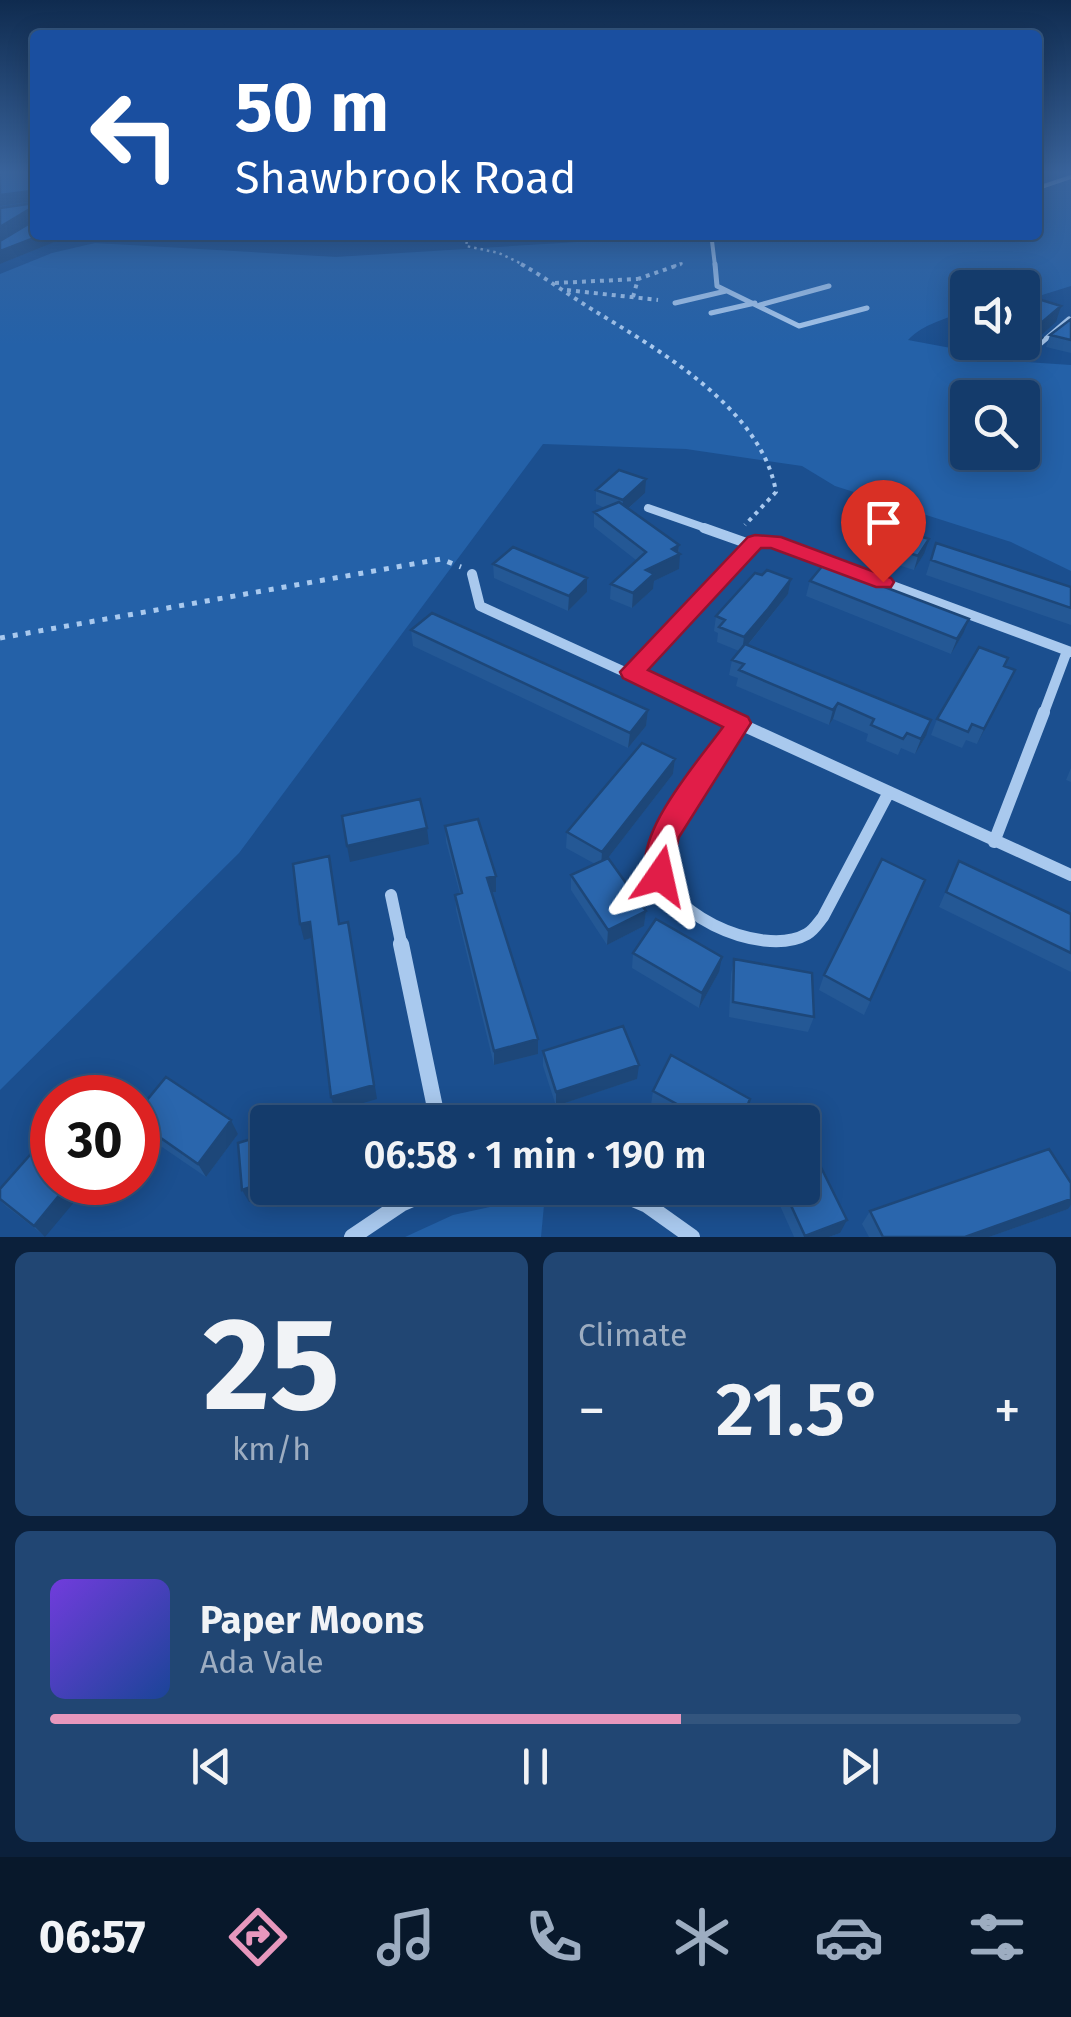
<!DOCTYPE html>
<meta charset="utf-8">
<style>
body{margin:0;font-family:"Fira Sans",sans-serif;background:#214673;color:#f1f3f6;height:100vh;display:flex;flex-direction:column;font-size:38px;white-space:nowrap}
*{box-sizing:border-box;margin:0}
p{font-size:32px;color:#9dadc1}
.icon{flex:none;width:55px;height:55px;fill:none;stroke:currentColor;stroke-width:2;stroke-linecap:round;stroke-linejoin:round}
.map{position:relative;height:1237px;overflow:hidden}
.sheet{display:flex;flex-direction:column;gap:15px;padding:15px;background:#0b203b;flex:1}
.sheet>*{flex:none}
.guide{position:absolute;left:30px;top:30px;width:1012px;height:210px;border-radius:10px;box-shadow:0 5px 25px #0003,0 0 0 2px #33557e;background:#1a4fa0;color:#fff;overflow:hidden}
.controls{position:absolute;left:950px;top:270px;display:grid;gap:20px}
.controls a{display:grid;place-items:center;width:90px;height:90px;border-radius:10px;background:#143b6b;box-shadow:0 5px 25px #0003,0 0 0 2px #33557e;font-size:50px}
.speed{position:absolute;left:30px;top:1075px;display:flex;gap:20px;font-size:50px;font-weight:700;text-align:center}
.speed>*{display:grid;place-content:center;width:130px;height:130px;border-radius:50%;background:#143b6b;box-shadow:0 5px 25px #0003,0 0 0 2px #33557e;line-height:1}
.speed .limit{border:15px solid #d22;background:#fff;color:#111}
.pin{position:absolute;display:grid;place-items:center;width:85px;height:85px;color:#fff;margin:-102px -42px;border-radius:50% 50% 50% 0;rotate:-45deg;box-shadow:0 0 10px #0007}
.pin .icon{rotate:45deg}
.me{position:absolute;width:110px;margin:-55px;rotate:11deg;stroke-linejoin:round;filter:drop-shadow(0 0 8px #0008)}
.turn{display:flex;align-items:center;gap:35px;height:210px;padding:0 40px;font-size:45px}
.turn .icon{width:130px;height:130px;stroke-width:2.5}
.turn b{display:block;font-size:70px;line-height:85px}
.big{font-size:75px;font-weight:600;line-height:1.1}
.sheet .tile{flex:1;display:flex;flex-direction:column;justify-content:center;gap:15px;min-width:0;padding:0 35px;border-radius:15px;background:#214673}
.sheet .dial{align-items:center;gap:0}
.dial b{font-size:130px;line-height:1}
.song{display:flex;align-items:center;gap:30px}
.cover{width:120px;height:120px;border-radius:15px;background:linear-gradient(135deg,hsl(260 70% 55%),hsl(220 70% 35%))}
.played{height:10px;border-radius:5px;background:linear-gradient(90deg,#e797bd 65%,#33557e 65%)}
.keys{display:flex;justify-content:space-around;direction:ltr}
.heat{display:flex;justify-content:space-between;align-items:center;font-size:55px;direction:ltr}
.sheet .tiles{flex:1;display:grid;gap:15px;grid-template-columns:1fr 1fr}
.tile:last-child{grid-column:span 2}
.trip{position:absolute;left:250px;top:1105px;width:570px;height:100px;border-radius:10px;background:#143b6b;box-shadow:0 5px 25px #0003,0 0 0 2px #33557e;font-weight:600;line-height:100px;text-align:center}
.menu{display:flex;height:160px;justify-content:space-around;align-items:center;background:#08182b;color:#9dadc1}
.menu .icon{width:70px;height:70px}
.menu .current{color:#e797bd}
.menu b{font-size:45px;color:#f1f3f6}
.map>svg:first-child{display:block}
.green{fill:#2461a8;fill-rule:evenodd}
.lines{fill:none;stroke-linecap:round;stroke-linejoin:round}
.path-far2{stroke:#a9c9ee;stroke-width:2.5;stroke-dasharray:2.5 4;stroke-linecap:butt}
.path-far1{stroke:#a9c9ee;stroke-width:4;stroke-dasharray:4 5;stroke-linecap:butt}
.path{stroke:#a9c9ee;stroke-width:5;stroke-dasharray:5 8;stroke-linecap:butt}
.lane-far1{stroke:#a9c9ee;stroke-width:4}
.lane{stroke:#a9c9ee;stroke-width:5}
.street-far3{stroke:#a9c9ee;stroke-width:8}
.street-far2{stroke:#a9c9ee;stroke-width:10}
.street-far1{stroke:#a9c9ee;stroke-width:12}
.street{stroke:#a9c9ee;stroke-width:16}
.wall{fill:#245895}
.shaded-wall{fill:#1d4779}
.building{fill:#2a66ad;stroke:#1d4779;stroke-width:2.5}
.route{fill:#e11d48;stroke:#92132f;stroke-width:2.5}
</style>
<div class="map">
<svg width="1071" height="1237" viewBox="0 0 1071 1237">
<rect width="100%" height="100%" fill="#1b4f8f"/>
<path class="green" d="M1038,172H1071V286L1039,296H1023L1022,288H968L967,309C946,320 924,323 908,340L1026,362L1071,365V571L1011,542L835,486L802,466L686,449L543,444L239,853L0,1090V274L52,253L95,243L336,257L609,240L610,235H1038ZM968,398H1022V452H968Z
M499,1205H544L541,1237H405L453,1215Z"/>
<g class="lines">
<path class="path-far2" d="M468,235L466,246L499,253L526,266
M674,266L686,262"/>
<path class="path-far1" d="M521,264C546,278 569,295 593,310C659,350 762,409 776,492L745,525
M555,283L638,279
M567,290L658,300
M633,297L638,279L681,264"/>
<path class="path" d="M0,638L441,559L461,567"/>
<path class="lane-far1" d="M1038,188L1071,177
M715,266L712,241L726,235"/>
<path class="lane" d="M715,264L717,286L799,326L867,308
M675,303L726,291
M760,305L829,286
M711,313L755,303
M1034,349L1069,319"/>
<path class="street-far3" d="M648,508L711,530"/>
<path class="street-far2" d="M704,528L752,545
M472,574L480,606L719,715
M632,672L755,541L773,542L1071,652
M1043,715L1067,651"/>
<path class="street-far1" d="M714,712L1071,875
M739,723C716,755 662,815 658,854C653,911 762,960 807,934C814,930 818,923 823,917L889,792
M994,842L1044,712
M391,895L402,947"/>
<path class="street" d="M401,944L438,1122
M607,1188L647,1205L692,1237
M352,1237L401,1204L438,1188"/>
</g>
<path class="wall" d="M35,172V235H72L0,264V241L35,221H32L0,240V208L34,203L35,201L0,206Z
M264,235H496V239H265Z
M1022,294L1056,322L1039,337L1042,338L1036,355L1033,358L978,342H1022Z
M1071,319V353L1046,347L1050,335Z
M596,490L645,493L628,509L679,545V569L654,581L653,589L632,608L610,599L611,584L636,560L594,527V512L605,508L596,504Z
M880,543L924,554L914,570L876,558Z
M936,543L1071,587V625L926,575Z
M493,564L587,592L568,611L494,578Z
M762,575L791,579L788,594L748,645L926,736L915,754L901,748L898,755L866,741L868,734L833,719L829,725L736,686L738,678L729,675L732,660L739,651L717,642L718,633L714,631L716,616Z
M810,581L963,634L951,654L806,596Z
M411,630L648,710L646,726L628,748L413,646Z
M1005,666L1015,670L977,744L966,740L962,748L931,735L937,719Z
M675,759L673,774L608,858L646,911L644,926L607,945L571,890V875L595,864L566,848L567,832Z
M1071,768V782L1066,780Z
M445,826L496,892L492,893L538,1054L494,1065L456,910L455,895L460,894L446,842Z
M959,861L1071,914V972L939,907Z
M925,880L864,1015L819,990L824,975Z
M633,953L719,972L699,1008L632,968Z
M734,959L814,1017L808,1032L729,1017L731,974Z
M543,1051L637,1079L556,1106L543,1066Z
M653,1091L742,1122H682L651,1105Z
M138,1111L231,1120L238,1134L206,1177L140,1132L138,1128Z
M1071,1183V1205L1068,1209L989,1237H869L862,1224L870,1211Z
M772,1188H802L840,1233L829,1237H794Z
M0,1189L46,1237L7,1207L0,1200Z"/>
<path class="shaded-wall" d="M31,191L34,201L0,206V195Z
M28,210L32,221L0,240V227Z
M42,235H72L0,264V251Z
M1061,306L1056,322L1036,340L1034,329Z
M1042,338L1036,355L1033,358L1039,341Z
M646,479L645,493L622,514L623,500Z
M929,539L924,554L914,570L918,556Z
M679,545L678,555L680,554L679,569L654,581L653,589L632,608L633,593L646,570L672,549Z
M587,578V592L568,611L569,596Z
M791,579L788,594L742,652L744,637Z
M969,619L963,634L951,654L957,639Z
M1015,670L1008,685L977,744L984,729Z
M838,703L833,719L829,725L833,710Z
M648,710L646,726L628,748L630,733Z
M931,720L926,736L915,754L921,739Z
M675,759L673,774L601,867L602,852Z
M427,828L429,844L350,862L347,846Z
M496,876V892L488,893L487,878Z
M646,911L644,926L607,945L608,930Z
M310,922L314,937L304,940L300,924Z
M348,922L377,1099L335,1111L331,1097Z
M722,957L719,972L699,1008L702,993Z
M538,1039V1054L494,1065V1051Z
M639,1065L637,1079L556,1106V1092Z
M231,1120L238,1134L206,1177L198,1164Z
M268,1181V1188H293L249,1202L242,1190Z
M70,1182H91L45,1237L34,1226Z
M1071,1199V1205L1068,1209L989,1237H965Z
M847,1220L840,1233L829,1237H804Z"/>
<path class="building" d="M0,172H35V194L31,191L0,195Z
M35,201V212L28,210L0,227V208L34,203Z
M35,220V235H42L0,251V241Z
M1022,294L1061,306L1034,329L1035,335L1042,338L1039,341L1022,336Z
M1071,319V340L1050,335Z
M619,470L646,479L623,500L596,490Z
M619,502L679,545L672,549L680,554L646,570L654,574L633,593L611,584L646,552L594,512Z
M891,527L929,539L918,556L880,543Z
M936,543L1071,587V608L931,560Z
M513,547L587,578L569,596L493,564Z
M824,564L969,619L957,639L810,581Z
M767,570L791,579L768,609L744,637L719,627L725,620L716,616L755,573L762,575Z
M432,613L648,710L630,733L411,630Z
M745,644L931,720L921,739L907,733L903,739L871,725L874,719L838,703L833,710L739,670L744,664L732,660Z
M979,647L1008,658L1004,666L1015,670L984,729L972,724L968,732L937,719Z
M642,743L675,759L602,852L567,832Z
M420,799L427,828L347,846L342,816Z
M478,819L496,876L487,878L538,1039L494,1051L455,895L462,893L445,826Z
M329,856L339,924L348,922L374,1085L331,1097L310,922L300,924L293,864Z
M608,858L646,911L608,930L571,875Z
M882,859L925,880L870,1000L824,975Z
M959,861L1071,914V953L946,892Z
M656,919L722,957L702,993L633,953Z
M734,959L812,973L814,1017L733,1002Z
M623,1026L639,1065L556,1092L543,1051Z
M671,1055L750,1099L741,1122H710L653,1091Z
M166,1077L231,1120L198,1164L138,1122V1111Z
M327,1115L328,1122H304Z
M802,1129L847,1220L805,1236L783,1188H802Z
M52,1130V1182H70L34,1226L0,1199V1189Z
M268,1134V1181L242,1190L238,1143Z
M1049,1149L1071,1183V1199L965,1237H883L870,1211Z"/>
<linearGradient id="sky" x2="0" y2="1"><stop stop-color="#0f2b4f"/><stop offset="0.5" stop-color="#39639b"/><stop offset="1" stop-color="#39639b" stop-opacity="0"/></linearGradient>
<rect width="1071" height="345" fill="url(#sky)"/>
<path class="route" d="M755,535L781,537L891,578L894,582L891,587H876L771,548H761L648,670L748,717L751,723L679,837C674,853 677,870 670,884L660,888L649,884C627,840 697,763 723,727L623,678L620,672L748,537Z"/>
</svg>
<div class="controls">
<a><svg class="icon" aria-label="sound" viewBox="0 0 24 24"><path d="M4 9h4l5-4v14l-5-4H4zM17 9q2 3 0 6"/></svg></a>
<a><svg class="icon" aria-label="search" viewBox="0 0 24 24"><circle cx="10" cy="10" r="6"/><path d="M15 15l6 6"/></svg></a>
</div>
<div class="speed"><div class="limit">30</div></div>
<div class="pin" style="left:883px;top:582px;background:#d93025"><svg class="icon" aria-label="arrive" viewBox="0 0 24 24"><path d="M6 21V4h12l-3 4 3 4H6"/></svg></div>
<svg class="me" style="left:660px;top:876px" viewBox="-20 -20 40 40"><path d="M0-17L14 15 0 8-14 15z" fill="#e11d48" stroke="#fff" stroke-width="4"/></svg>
<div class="trip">06:58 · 1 min · 190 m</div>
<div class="guide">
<div class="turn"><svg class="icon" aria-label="left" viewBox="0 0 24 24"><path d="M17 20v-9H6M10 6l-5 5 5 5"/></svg><div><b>50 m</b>Shawbrook Road</div></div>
</div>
</div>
<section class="sheet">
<div class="tiles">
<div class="tile dial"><b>25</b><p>km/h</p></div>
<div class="tile"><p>Climate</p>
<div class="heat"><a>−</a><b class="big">21.5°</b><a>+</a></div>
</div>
<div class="tile">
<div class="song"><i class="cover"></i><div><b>Paper Moons</b><p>Ada Vale</p></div></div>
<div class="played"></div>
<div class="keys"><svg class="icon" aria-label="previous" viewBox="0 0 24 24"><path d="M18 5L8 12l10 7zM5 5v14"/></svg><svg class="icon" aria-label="pause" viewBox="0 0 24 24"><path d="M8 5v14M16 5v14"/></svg><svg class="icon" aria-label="next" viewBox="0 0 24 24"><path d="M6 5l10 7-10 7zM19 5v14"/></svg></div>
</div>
</div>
</section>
<nav class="menu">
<b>06:57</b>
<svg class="icon current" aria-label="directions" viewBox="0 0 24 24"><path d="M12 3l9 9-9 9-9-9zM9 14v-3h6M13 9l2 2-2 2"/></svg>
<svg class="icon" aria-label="music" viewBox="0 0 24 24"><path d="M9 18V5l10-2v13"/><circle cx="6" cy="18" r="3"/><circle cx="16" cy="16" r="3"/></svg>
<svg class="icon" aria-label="phone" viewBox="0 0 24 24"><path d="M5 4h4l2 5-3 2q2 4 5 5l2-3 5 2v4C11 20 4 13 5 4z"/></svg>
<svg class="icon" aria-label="climate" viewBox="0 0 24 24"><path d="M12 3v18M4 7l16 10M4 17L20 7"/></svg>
<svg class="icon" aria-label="car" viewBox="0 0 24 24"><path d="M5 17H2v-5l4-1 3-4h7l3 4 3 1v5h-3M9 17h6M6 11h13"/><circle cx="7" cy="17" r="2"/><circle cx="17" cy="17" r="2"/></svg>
<svg class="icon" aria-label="filters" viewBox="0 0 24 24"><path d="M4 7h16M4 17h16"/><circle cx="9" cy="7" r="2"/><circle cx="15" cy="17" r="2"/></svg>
</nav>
